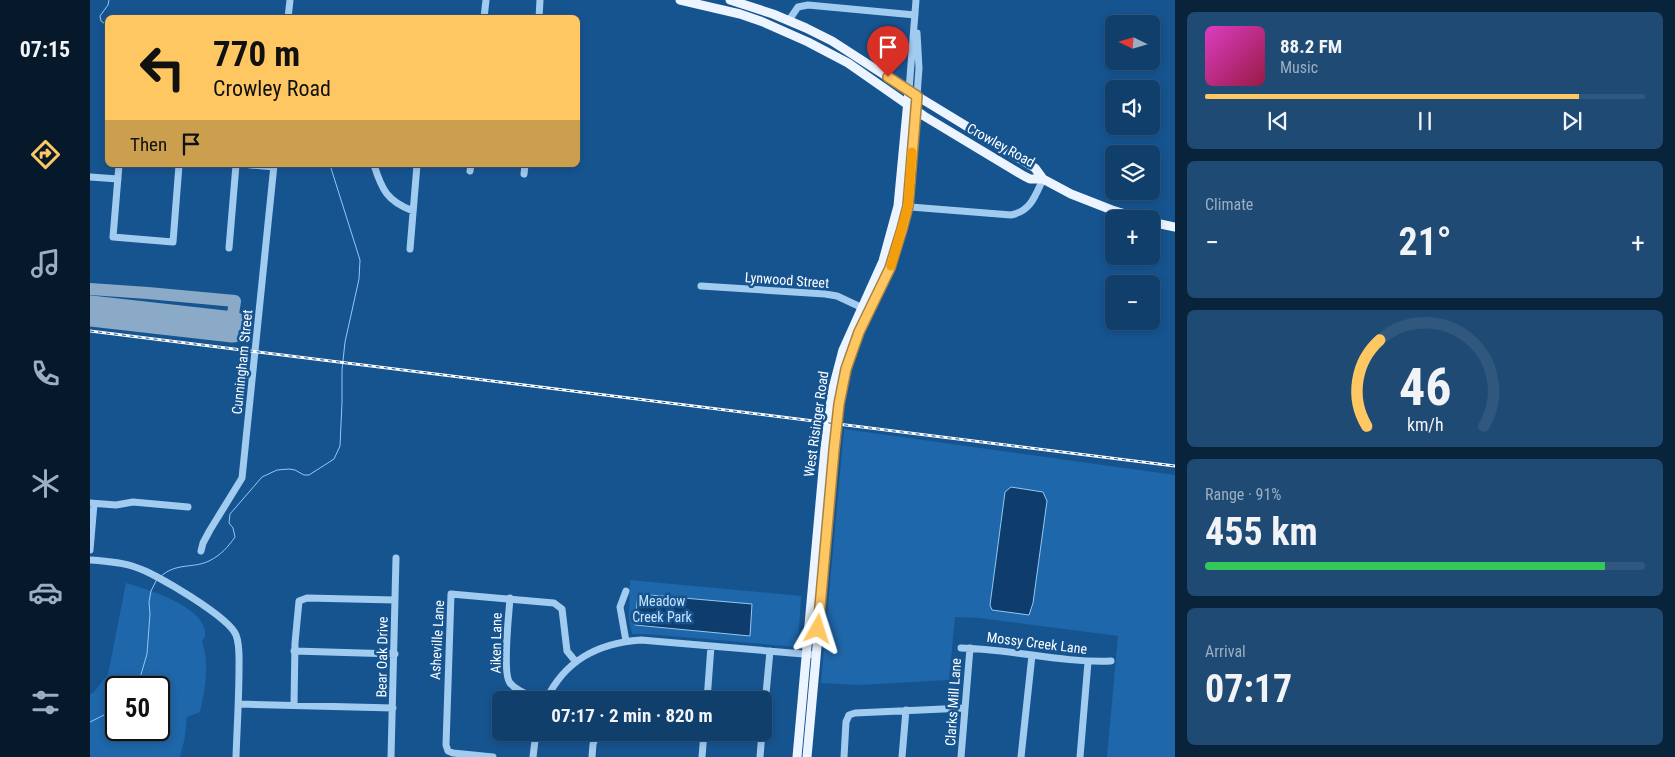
<!DOCTYPE html>
<meta charset="utf-8">
<style>
body{margin:0;font-family:"Roboto Condensed",sans-serif;background:#1e4a74;color:#f1f3f6;height:100vh;display:flex;flex-direction:column;font-size:19px;white-space:nowrap}
*{box-sizing:border-box;margin:0}
p{font-size:16px;color:#9cafc2}
.icon{flex:none;width:28px;height:28px;fill:none;stroke:currentColor;stroke-width:2;stroke-linecap:round;stroke-linejoin:round}
.map{position:relative;flex:1;overflow:hidden}
.sheet{display:flex;flex-direction:column;gap:12px;padding:12px;background:#09233b;width:500px}
.sheet>*{flex:none}
.hud{position:absolute;left:15px;top:15px;width:475px;height:152px;border-radius:8px;box-shadow:0 2px 8px #0003,0 0 0 1px #30587f;background:#ffc762;color:#111;overflow:hidden}
.needle{width:32px;rotate:275deg}
.fabs{position:absolute;left:1015px;top:15px;display:grid;gap:10px}
.fabs a{display:grid;place-items:center;width:55px;height:55px;border-radius:8px;background:#103f6c;box-shadow:0 2px 8px #0003,0 0 0 1px #30587f;font-size:25px}
.speed{position:absolute;left:15px;top:676px;display:flex;gap:10px;font-size:25px;font-weight:700;text-align:center}
.speed>*{display:grid;place-content:center;width:65px;height:65px;border-radius:50%;background:#103f6c;box-shadow:0 2px 8px #0003,0 0 0 1px #30587f;line-height:1}
.speed .limit{border:2px solid #111;border-radius:8px;background:#fff;color:#111}
.pin{position:absolute;display:grid;place-items:center;width:42px;height:42px;color:#fff;margin:-51px -21px;border-radius:50% 50% 50% 0;rotate:-45deg;box-shadow:0 0 5px #0007}
.pin .icon{rotate:45deg}
.me{position:absolute;width:55px;margin:-28px;rotate:6deg;stroke-linejoin:round;filter:drop-shadow(0 0 4px #0008)}
.turn{display:flex;align-items:center;gap:18px;height:105px;padding:0 25px;font-size:22px}
.turn .icon{width:65px;height:65px;stroke-width:2.5}
.turn b{display:block;font-size:35px;line-height:42px}
.then{display:flex;align-items:center;height:48px;padding:0 25px;background:#0003;gap:10px;font-size:19px}
.big{font-size:38px;font-weight:700;line-height:1.1}
.sheet .widget{flex:1;display:flex;flex-direction:column;justify-content:center;gap:8px;min-width:0;padding:0 18px;border-radius:8px;background:#1e4a74}
.sheet .dial{align-items:center;gap:0}
.dial svg{height:130px;overflow:visible;fill:none;stroke:#30587f;stroke-width:7;stroke-linecap:round;text-anchor:middle}
.dial text{fill:#f1f3f6;stroke:none}
.song{display:flex;align-items:center;gap:15px}
.cover{width:60px;height:60px;border-radius:8px;background:linear-gradient(135deg,hsl(310 70% 55%),hsl(340 70% 35%))}
.played{height:5px;border-radius:2px;background:linear-gradient(90deg,#ffc762 85%,#30587f 85%)}
.keys{display:flex;justify-content:space-around;direction:ltr}
.heat{display:flex;justify-content:space-between;align-items:center;font-size:28px;direction:ltr}
.charge{height:8px;border-radius:4px;background:linear-gradient(90deg,#34c759 91%,#30587f 0)}
.trip{position:absolute;left:402px;top:691px;width:280px;height:50px;border-radius:8px;background:#103f6c;box-shadow:0 2px 8px #0003,0 0 0 1px #30587f;font-weight:700;line-height:50px;text-align:center}
main{display:flex;flex:1;min-height:0}
.tabs{display:flex;flex-direction:column;width:90px;justify-content:space-around;align-items:center;background:#06192b;color:#9cafc2}
.tabs .icon{width:35px;height:35px}
.tabs .selected{color:#ffc762}
.tabs b{font-size:22px;color:#f1f3f6}
.map>svg:first-child{display:block}
.green{fill:#1e67aa;fill-rule:evenodd}
.water{fill:#0e3d6d;stroke:#95c7f3}
.lines{fill:none;stroke-linecap:round;stroke-linejoin:round}
.stream{stroke:#95c7f3;stroke-width:1}
.taxiway{stroke:#8aaac8;stroke-width:12}
.runway{stroke:#8aaac8;stroke-width:31}
.minor{stroke:#a2cbf0;stroke-width:7}
.major{stroke:#ecf4ff;stroke-width:9}
.rail-casing{stroke:#fff;stroke-width:3}
.rail{stroke:#165490;stroke-width:1;stroke-dasharray:4;stroke-linecap:butt}
.route-casing{stroke:#a68140;stroke-width:12}
.route{stroke:#ffc762;stroke-width:9}
.slow{stroke:#f59e0b;stroke-width:9}
.labels{text-anchor:middle;dominant-baseline:central;stroke-width:5;stroke-linejoin:round;paint-order:stroke}
.street-label{font-size:14px;fill:#fff;stroke:#165490}
.park-label{font-size:14px;fill:#c9e3fb;stroke:#165490}
</style>
<main>
<nav class="tabs">
<b>07:15</b>
<svg class="icon selected" aria-label="directions" viewBox="0 0 24 24"><path d="M12 3l9 9-9 9-9-9zM9 14v-3h6M13 9l2 2-2 2"/></svg>
<svg class="icon" aria-label="music" viewBox="0 0 24 24"><path d="M9 18V5l10-2v13"/><circle cx="6" cy="18" r="3"/><circle cx="16" cy="16" r="3"/></svg>
<svg class="icon" aria-label="phone" viewBox="0 0 24 24"><path d="M5 4h4l2 5-3 2q2 4 5 5l2-3 5 2v4C11 20 4 13 5 4z"/></svg>
<svg class="icon" aria-label="climate" viewBox="0 0 24 24"><path d="M12 3v18M4 7l16 10M4 17L20 7"/></svg>
<svg class="icon" aria-label="car" viewBox="0 0 24 24"><path d="M5 17H2v-5l4-1 3-4h7l3 4 3 1v5h-3M9 17h6M6 11h13"/><circle cx="7" cy="17" r="2"/><circle cx="17" cy="17" r="2"/></svg>
<svg class="icon" aria-label="filters" viewBox="0 0 24 24"><path d="M4 7h16M4 17h16"/><circle cx="9" cy="7" r="2"/><circle cx="15" cy="17" r="2"/></svg>
</nav>
<div class="map">
<svg width="1085" height="757" viewBox="0 0 1085 757">
<rect width="100%" height="100%" fill="#165490"/>
<path class="green" d="M754,429L1085,475V757H1017L1028,636L889,618L865,617L859,680L769,685L731,683Z
M540,580L711,596L708,647L557,634H542L539,618Z
M36,583C56,589 118,607 115,635C115,637 113,639 112,642C120,662 115,690 110,712L97,717L95,737L90,757H0V694L4,692L18,674ZM26,688H69V730H26Z"/>
<path class="water" d="M921,487L953,492L957,501L943,603L939,615L902,610L900,605L915,492Z
M548,594L662,604L660,636L545,625Z"/>
<g class="lines">
<path class="stream" d="M18,26L11,21L10,16L18,5L19,0
M70,577C86,562 102,569 119,561C131,555 138,547 145,537L143,528L139,523L140,514L172,477L187,470L199,469L205,470L214,475H219L244,459L250,446L252,402V370L255,342L269,279L270,260L240,165
M47,688L57,654L60,614L59,602L61,591L67,579
M0,722L26,709"/>
<path class="taxiway" d="M0,289L58,293L145,301L141,327"/>
<path class="runway" d="M0,311L143,327"/>
<path class="minor" d="M198,18L200,0
M394,18L396,0
M449,18L450,0
M699,20L708,7L718,5L825,15
M827,33L829,68L827,96
M819,90L826,0
M29,165L23,237L83,242L89,165
M160,165L184,167
M284,165C292,190 297,201 323,211
M380,171L381,165
M434,174L435,165
M0,177L28,179
M808,206L921,215C941,211 945,196 953,179
M139,248L146,165
M320,249L327,165
M611,286L735,294L747,296L777,310
M0,503L26,505L43,502L98,507
M0,550L4,504
M111,551L113,543L120,530L152,478L184,165
M0,560C15,561 31,562 45,567C65,573 139,617 146,635C150,645 149,658 149,669C149,698 147,728 146,757
M536,591L530,607L536,641
M420,598C419,614 412,673 420,683C427,692 440,695 450,700
M871,648C921,649 971,663 1021,661
M204,651L305,654
M456,700C475,660 508,643 551,640L725,655
M617,700L621,646
M149,704L303,708
M204,705L205,643L209,601L217,598L305,600
M674,715L680,651
M301,757L306,558
M403,757L363,753L358,751L356,745L361,594L464,603L472,609L477,651L486,662
M443,757L446,732
M502,757L503,744L508,732
M612,757L614,732
M670,757L672,732
M754,757L756,722L759,715L765,713L875,708
M812,757L816,710
M871,757L880,648
M931,757L942,655
M990,757L998,662"/>
<path class="major" d="M590,0L650,14L673,22L718,42L758,63L834,116L934,176L940,179H953L981,194L1022,210L1052,219
M640,0L683,14L716,28L742,41L827,96L945,168L953,179
M1061,222L1085,227
M707,757L735,448L742,392L753,350L793,261L808,206L819,90
M717,757L749,404L756,369L763,347L800,268L812,229L818,206L827,96"/>
<defs>
<path id="rail" d="M0,331L1085,466"/>
</defs>
<use href="#rail" class="rail-casing"/>
<use href="#rail" class="rail"/>
</g>
<g class="lines">
<defs>
<path id="route" d="M728,629L744,450L749,404L756,369L769,332L800,268L812,229L818,206L827,96L798,77"/>
</defs>
<use href="#route" class="route-casing"/>
<use href="#route" class="route"/>
<path class="slow" d="M801,266L818,206L822,152"/>
</g>
<g class="labels">
<g class="street-label">
<text transform="translate(911 145) rotate(29)">Crowley Road</text>
<text transform="translate(697 280) rotate(4)">Lynwood Street</text>
<text transform="translate(152 362) rotate(-84)">Cunningham Street</text>
<text transform="translate(726 424) rotate(-82)">West Risinger Road</text>
<text transform="translate(347 640) rotate(-87)">Asheville Lane</text>
<text transform="translate(406 643) rotate(-89)">Aiken Lane</text>
<text transform="translate(947 643) rotate(7)">Mossy Creek Lane</text>
<text transform="translate(292 657) rotate(-89)">Bear Oak Drive</text>
<text transform="translate(863 702) rotate(-86)">Clarks Mill Lane</text>
</g>
<g class="park-label">
<text x="572" y="601">Meadow<tspan x="572" dy="16">Creek Park</tspan></text>
</g>
</g>
</svg>
<div class="fabs">
<a><svg class="needle" viewBox="-14 -14 28 28"><path d="M0-13l5 13h-10z" fill="#e53935"/><path d="M0 13l5-13h-10z" fill="#9cafc2"/></svg></a>
<a><svg class="icon" aria-label="sound" viewBox="0 0 24 24"><path d="M4 9h4l5-4v14l-5-4H4zM17 9q2 3 0 6"/></svg></a>
<a><svg class="icon" aria-label="layers" viewBox="0 0 24 24"><path d="M12 4l9 5-9 5-9-5zM3 14l9 5 9-5"/></svg></a>
<a>+</a>
<a>−</a>
</div>
<div class="speed"><div class="limit">50</div></div>
<div class="pin" style="left:798px;top:77px;background:#d93025"><svg class="icon" aria-label="arrive" viewBox="0 0 24 24"><path d="M6 21V4h12l-3 4 3 4H6"/></svg></div>
<svg class="me" style="left:728px;top:629px" viewBox="-20 -20 40 40"><path d="M0-17L14 15 0 8-14 15z" fill="#ffc762" stroke="#fff" stroke-width="4"/></svg>
<div class="trip">07:17 · 2 min · 820 m</div>
<div class="hud">
<div class="turn"><svg class="icon" aria-label="left" viewBox="0 0 24 24"><path d="M17 20v-9H6M10 6l-5 5 5 5"/></svg><div><b>770 m</b>Crowley Road</div></div>
<div class="then">Then<svg class="icon" aria-label="arrive" viewBox="0 0 24 24"><path d="M6 21V4h12l-3 4 3 4H6"/></svg></div>
</div>
</div>
<section class="sheet">
<div class="widget">
<div class="song"><i class="cover"></i><div><b>88.2 FM</b><p>Music</p></div></div>
<div class="played"></div>
<div class="keys"><svg class="icon" aria-label="previous" viewBox="0 0 24 24"><path d="M18 5L8 12l10 7zM5 5v14"/></svg><svg class="icon" aria-label="pause" viewBox="0 0 24 24"><path d="M8 5v14M16 5v14"/></svg><svg class="icon" aria-label="next" viewBox="0 0 24 24"><path d="M6 5l10 7-10 7zM19 5v14"/></svg></div>
</div>
<div class="widget"><p>Climate</p>
<div class="heat"><a>−</a><b class="big">21°</b><a>+</a></div>
</div>
<div class="widget dial"><svg viewBox="0 0 100 80">
<path d="M14 69A42 42 0 1 1 86 69"/>
<path d="M14 69A42 42 0 0 1 22 16" stroke="#ffc762"/>
<text x="50" y="56" font-size="32" font-weight="700">46</text>
<text x="50" y="72" font-size="11">km/h</text>
</svg></div>
<div class="widget"><p>Range · 91%</p><b class="big">455 km</b><div class="charge"></div></div>
<div class="widget"><p>Arrival</p><b class="big">07:17</b></div>
</section>
</main>
